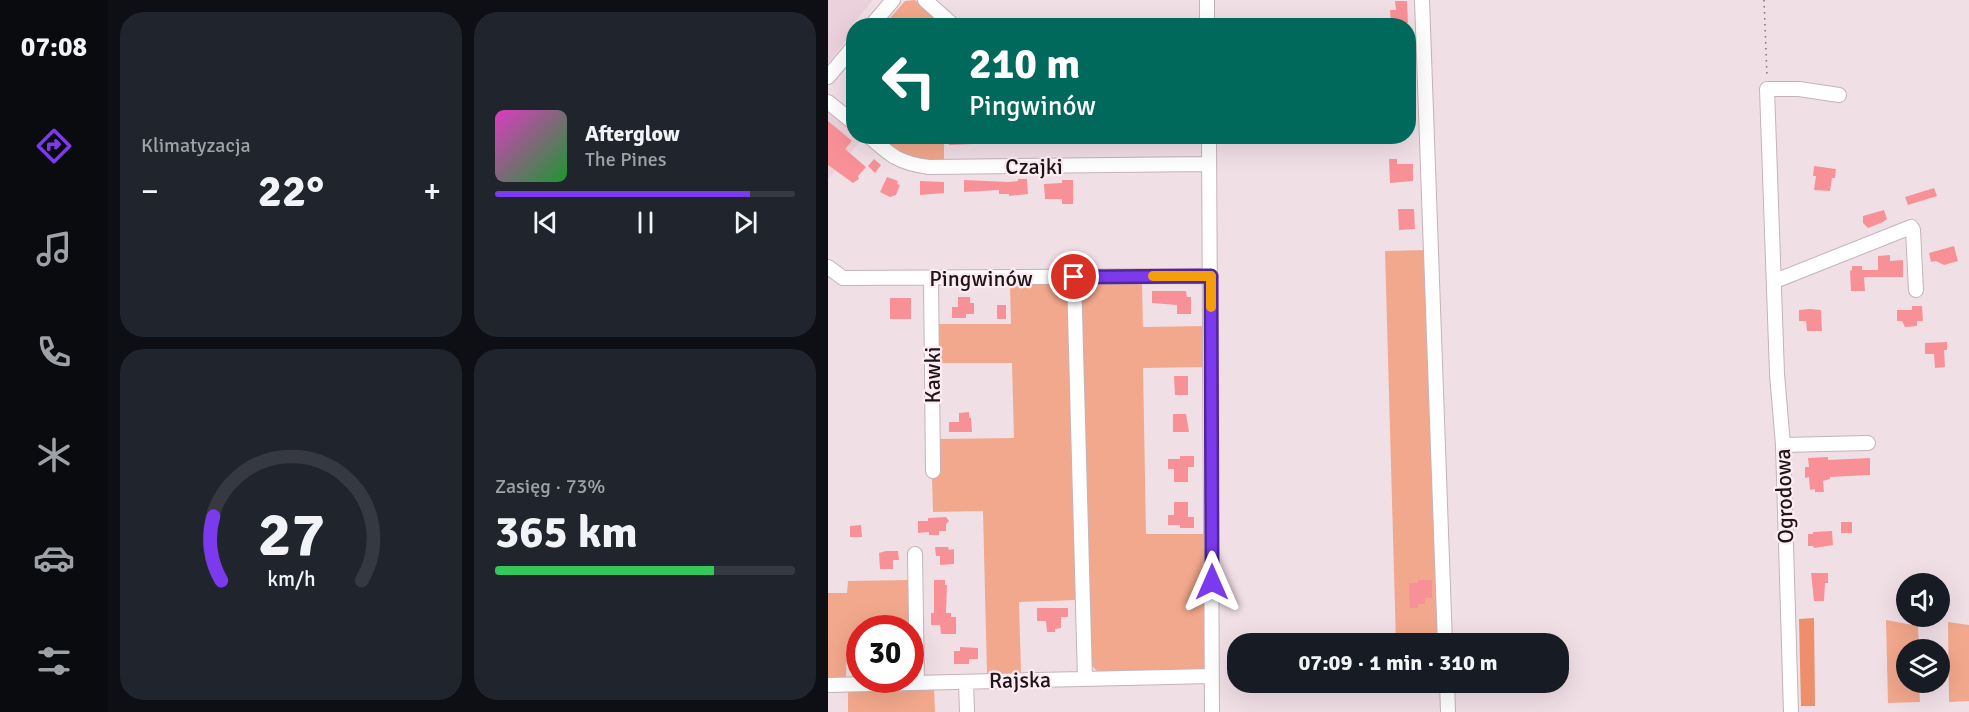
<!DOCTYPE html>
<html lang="pl">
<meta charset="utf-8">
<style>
body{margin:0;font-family:Signika,sans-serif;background:#20242c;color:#f1f3f6;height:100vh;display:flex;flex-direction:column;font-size:22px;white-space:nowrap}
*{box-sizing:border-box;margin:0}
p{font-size:20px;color:#9ea1a6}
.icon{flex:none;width:33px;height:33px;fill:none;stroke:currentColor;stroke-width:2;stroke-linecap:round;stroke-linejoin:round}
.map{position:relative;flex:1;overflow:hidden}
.details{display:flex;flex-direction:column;gap:12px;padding:12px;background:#0d0f14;width:720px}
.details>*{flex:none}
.banner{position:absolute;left:18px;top:18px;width:570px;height:126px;border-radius:24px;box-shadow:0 6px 24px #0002;background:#00695c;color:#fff;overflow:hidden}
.buttons{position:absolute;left:1068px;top:573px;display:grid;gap:12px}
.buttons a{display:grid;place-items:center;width:54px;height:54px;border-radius:50%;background:#171b24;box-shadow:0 6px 24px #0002;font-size:30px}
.speed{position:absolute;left:18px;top:615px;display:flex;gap:12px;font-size:30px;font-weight:700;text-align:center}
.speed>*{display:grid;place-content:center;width:78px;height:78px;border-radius:50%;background:#171b24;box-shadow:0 6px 24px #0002;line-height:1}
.speed .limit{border:9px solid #d22;background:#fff;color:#111}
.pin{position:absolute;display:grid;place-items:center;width:51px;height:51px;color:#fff;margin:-26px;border:3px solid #fff;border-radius:50%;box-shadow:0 2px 6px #0007}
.me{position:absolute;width:66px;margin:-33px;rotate:0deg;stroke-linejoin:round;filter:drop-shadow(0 0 4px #0008)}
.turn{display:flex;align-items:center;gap:21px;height:126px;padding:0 24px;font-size:27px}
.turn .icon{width:78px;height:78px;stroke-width:2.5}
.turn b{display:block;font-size:42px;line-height:51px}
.big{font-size:45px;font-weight:800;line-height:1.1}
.details .tile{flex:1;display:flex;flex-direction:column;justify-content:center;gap:9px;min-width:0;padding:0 21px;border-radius:24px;background:#20242c}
.details .dial{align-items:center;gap:0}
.dial svg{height:156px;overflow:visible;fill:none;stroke:#363941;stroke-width:7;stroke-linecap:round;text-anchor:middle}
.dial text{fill:#f1f3f6;stroke:none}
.song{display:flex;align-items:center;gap:18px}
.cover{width:72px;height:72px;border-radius:9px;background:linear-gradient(135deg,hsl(310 70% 55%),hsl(130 70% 35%))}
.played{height:6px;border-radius:3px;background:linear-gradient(90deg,#7c3aed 85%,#363941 85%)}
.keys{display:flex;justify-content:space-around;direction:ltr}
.heat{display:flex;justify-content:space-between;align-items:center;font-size:33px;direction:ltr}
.charge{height:9px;border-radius:4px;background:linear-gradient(90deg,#34c759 73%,#363941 0)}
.details .tiles{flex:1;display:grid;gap:12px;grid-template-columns:repeat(2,1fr)}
.trip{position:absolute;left:399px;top:633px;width:342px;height:60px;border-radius:24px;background:#171b24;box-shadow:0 6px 24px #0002;font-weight:800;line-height:60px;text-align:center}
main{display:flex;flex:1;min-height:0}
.menu{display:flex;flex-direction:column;width:108px;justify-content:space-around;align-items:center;background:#090b0e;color:#9ea1a6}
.menu .icon{width:42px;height:42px}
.menu .on{color:#7c3aed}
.menu b{font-size:27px;color:#f1f3f6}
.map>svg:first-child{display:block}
.built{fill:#ebd1db}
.green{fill:#f2a88c}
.forest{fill:#ec8f6a}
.building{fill:#f89197}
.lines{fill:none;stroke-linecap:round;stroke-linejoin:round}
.minor-casing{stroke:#c5b3ba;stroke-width:16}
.path{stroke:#7c7176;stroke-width:1.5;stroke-dasharray:1.5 4.5;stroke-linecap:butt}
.minor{stroke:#fff;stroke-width:14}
.route-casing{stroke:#51269a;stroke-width:15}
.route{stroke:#7c3aed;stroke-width:10}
.slow{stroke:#f59e0b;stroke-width:10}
.labels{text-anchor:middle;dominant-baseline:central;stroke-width:4.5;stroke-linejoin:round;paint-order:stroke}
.street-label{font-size:22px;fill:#1c1619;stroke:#ffecf3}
</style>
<main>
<nav class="menu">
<b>07:08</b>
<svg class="icon on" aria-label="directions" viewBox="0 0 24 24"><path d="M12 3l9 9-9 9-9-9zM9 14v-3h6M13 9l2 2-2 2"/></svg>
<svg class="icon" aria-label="music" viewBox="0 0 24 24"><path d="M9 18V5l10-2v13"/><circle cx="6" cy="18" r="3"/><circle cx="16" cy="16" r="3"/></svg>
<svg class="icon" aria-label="phone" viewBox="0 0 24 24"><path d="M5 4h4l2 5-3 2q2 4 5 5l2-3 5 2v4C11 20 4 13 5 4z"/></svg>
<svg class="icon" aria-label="climate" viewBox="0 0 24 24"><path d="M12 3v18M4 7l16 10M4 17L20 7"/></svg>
<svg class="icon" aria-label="car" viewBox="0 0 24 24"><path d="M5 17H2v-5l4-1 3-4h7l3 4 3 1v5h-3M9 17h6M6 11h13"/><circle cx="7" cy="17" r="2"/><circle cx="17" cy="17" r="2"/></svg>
<svg class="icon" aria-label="filters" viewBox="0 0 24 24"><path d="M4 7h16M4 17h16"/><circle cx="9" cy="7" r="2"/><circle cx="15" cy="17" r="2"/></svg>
</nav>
<section class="details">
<div class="tiles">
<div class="tile"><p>Klimatyzacja</p>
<div class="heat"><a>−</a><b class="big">22°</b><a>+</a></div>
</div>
<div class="tile">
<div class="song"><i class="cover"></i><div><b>Afterglow</b><p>The Pines</p></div></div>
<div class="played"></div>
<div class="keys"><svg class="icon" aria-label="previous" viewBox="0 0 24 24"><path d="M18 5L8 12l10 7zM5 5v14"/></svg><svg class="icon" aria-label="pause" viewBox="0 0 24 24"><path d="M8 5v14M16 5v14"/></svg><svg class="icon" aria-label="next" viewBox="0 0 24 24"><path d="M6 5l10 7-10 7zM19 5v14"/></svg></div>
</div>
<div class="tile dial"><svg viewBox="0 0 100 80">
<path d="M14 69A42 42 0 1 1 86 69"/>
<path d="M14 69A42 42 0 0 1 10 36" stroke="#7c3aed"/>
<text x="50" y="56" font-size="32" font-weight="700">27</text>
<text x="50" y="72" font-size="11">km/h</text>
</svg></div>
<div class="tile"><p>Zasięg · 73%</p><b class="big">365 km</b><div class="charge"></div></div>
</div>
</section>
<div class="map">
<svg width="1141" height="712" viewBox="0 0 1141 712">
<rect width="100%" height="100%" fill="#f1dfe6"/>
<path class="built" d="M0,0H45L21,29L23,34L0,63Z
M0,110L25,132L26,136L34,139L0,179Z"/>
<path class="green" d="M87,0L117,25L55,26L77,1Z
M65,137H116V159L88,161L58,144Z
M597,250L611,643H568L557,251Z
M231,283L240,291L248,600L191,602L193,673L159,674L155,511L105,512L104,477H110V439L186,438L184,363H110L109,324H183L182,285Z
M258,283H314L315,327L377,326V367L315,368L318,534H380V662L375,669L270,672L261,663L251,291Z
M82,580V628H32L31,646L19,647L18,678L0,679V593H19L20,581Z
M1058,620L1090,626L1091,649L1078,650V682L1091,683L1092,702L1060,703Z
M1120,622L1141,625V701L1121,702Z
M106,689L107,712H20V691Z"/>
<path class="forest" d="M986,618L987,706H973L971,619Z"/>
<path class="building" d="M567,1H579L580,23H563L562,10H568Z
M0,121L24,141L17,149L38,167L30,176L31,179L25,183L0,165Z
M121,136H144V144L121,145Z
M46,159L53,165L47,173L40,166Z
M561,159H569V164H585V181L562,183Z
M986,166L1008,169L1007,178H1004L1002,191L986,190L988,176H985Z
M59,177L70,181L69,184L72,185L68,195L62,197L52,192Z
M190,179H199L200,194L181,196V194H171V190L136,192V180L181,182L190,181Z
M234,180H245V204H234V199H217L216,184L234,183Z
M92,181L116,182V193L92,195Z
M1106,188L1109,196L1080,205L1077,197Z
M570,209H586L587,229L571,230Z
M1056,210L1059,219L1055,222L1040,228L1035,223V216Z
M1126,246L1130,261L1116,265L1108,261L1103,262L1101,253Z
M1062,255V261L1075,260V277H1036L1037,291H1023L1022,271L1024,270V266H1034V270H1050V256Z
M324,291H358L359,297H363V314H349V305L324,303Z
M130,297H142V303H146V314H138V318H124V307H130Z
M62,298H83V319H62Z
M169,305H178V319H169Z
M1084,306H1094L1095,321H1089V326L1077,327L1074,321H1069V310H1084Z
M982,309L993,310L994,331H979L978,321H971V310Z
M1119,342V350H1116L1117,367L1107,368L1106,354H1097V343Z
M346,376H360V395H347Z
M141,412V418H143L144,432H121V422H131V413Z
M345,414H358L361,432H345Z
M352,456H366V467H360V482H346V469H340V459H352Z
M1000,457V460L1042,458V475L1002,477V479L995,481L996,492H987V489L982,490L981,477L977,478V467H981L980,458Z
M346,502H360V517H366V528H352V525H340V515H346Z
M118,517L121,521L118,524V531H111V535H101V532L90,533V521H100V518Z
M1013,522H1024V533H1013Z
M33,525L34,537H22V526Z
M1004,531L1005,545L986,548L985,546H980V534H985V532Z
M107,547H120L121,550L126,549V564L112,565V556H108Z
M58,551H70L71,560H65V569H52L51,553Z
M983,573H1000V583H997L996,601H986Z
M106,580H117V585H119L118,613H123V617H128V634H113L112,625H103V613H106Z
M590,580H604V598H597V604H590V608H582L581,583H590Z
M209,608H240V617H233V628L227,629V632H219L218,621H209Z
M132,647L150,648V659H141V664H126V651H132Z
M24,654H32V675H25Z
M588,682H602V690H598L599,693H589Z"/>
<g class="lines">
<defs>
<path id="minor" d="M97,0L126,26
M379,0V26
M594,0L617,644
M43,26L65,0
M0,77L26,46
M0,102L26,123
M41,136C63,156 71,163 101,167L381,164
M381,136L384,712
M0,267L15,278L383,276
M246,277L257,679
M103,278L105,471
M947,281L1083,227L1085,230L1088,290
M955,445L1040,443
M87,554L89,683
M138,682L139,712
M619,682L620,712
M0,685L384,676
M963,712L955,445L949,374L939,89H971L1011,95"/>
</defs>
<use href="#minor" class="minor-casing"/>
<path class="path" d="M936,0L939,76"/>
<use href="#minor" class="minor"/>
</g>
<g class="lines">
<defs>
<path id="route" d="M246,277L383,276L384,582"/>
</defs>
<use href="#route" class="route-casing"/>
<use href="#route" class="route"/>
<path class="slow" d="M325,276H383V307"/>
</g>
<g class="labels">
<g class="street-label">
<text x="206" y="166">Czajki</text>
<text x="153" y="278">Pingwinów</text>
<text transform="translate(104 375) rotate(-90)">Kawki</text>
<text transform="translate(956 496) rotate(-92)">Ogrodowa</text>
<text transform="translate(192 680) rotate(-1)">Rajska</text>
</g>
</g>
</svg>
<div class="buttons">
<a><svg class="icon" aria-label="sound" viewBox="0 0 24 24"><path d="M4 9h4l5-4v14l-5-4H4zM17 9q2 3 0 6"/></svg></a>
<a><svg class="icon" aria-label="layers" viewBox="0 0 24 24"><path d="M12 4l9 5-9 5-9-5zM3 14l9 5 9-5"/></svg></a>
</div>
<div class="speed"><div class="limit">30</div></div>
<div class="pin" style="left:246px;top:277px;background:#d93025"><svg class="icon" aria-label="arrive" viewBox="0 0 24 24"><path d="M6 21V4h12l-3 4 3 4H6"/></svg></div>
<svg class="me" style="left:384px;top:582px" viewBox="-20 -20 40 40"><path d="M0-17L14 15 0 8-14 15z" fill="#7c3aed" stroke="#fff" stroke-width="4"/></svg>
<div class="trip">07:09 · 1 min · 310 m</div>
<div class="banner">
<div class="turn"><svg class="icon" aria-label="left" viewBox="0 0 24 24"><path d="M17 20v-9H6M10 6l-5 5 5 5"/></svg><div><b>210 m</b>Pingwinów</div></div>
</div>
</div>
</main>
